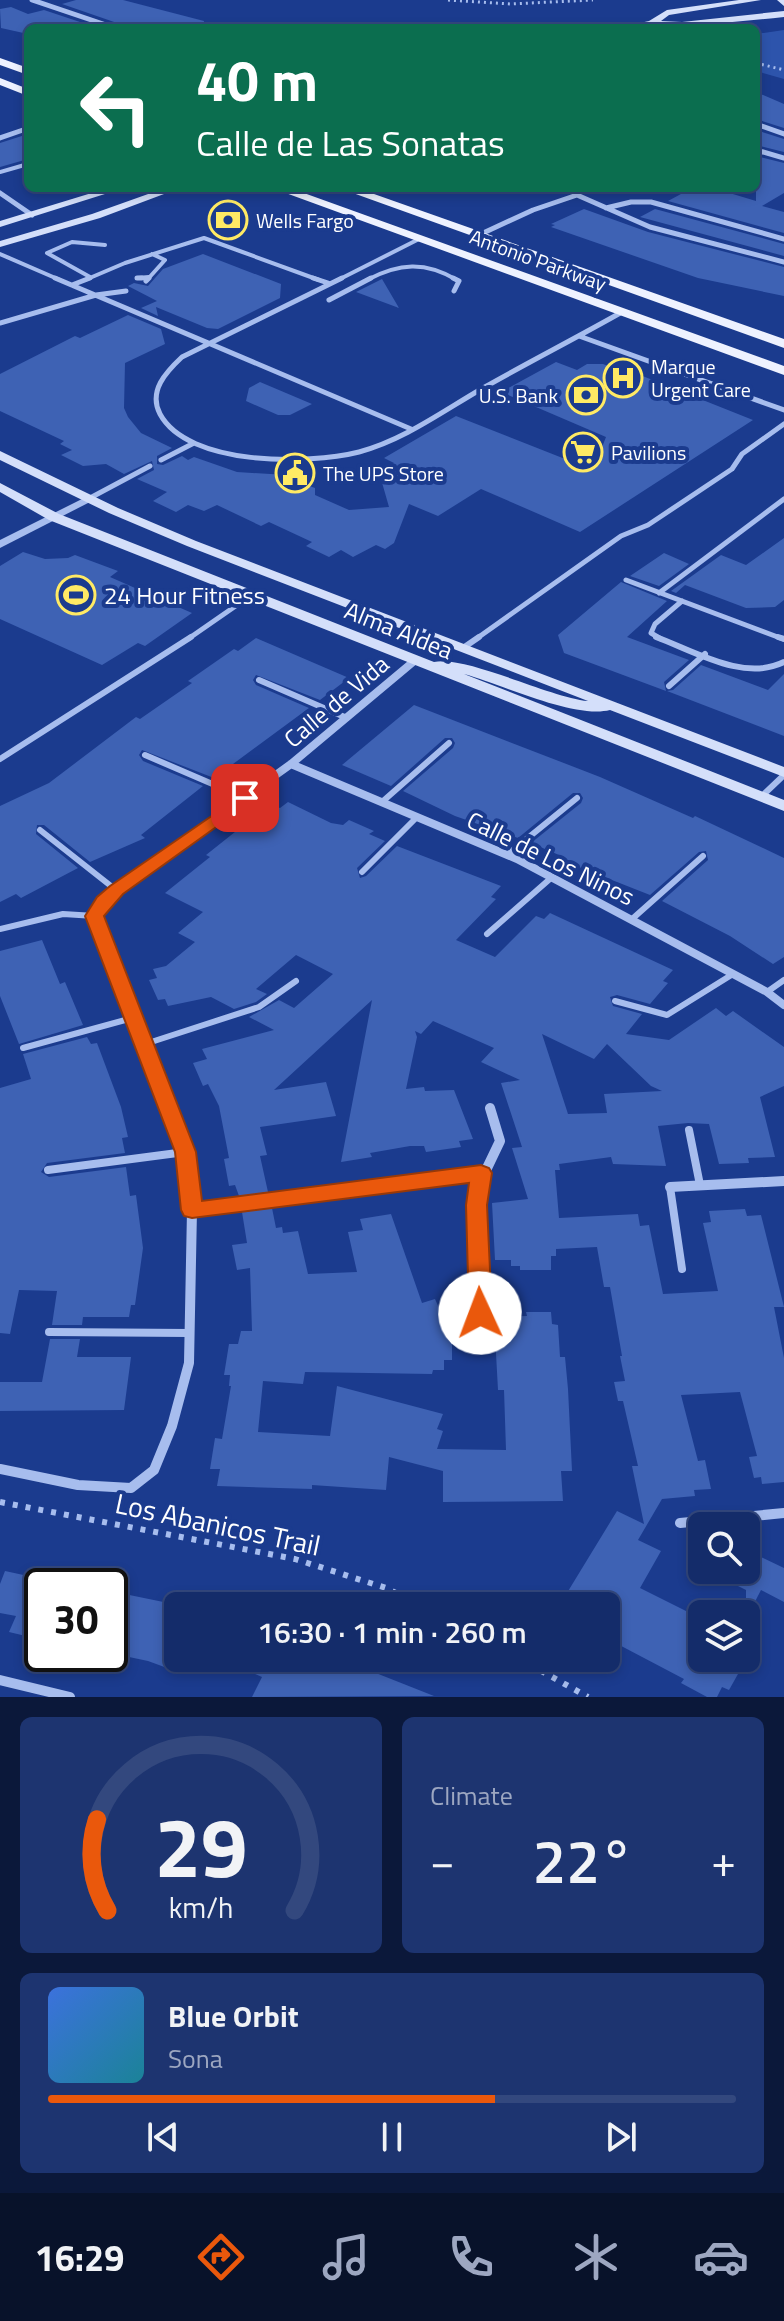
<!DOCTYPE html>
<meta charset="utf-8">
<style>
body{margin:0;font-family:"Titillium Web",sans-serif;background:#1d3470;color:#f1f3f6;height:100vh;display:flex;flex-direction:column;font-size:30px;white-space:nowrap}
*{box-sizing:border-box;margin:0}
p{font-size:26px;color:#9da7c1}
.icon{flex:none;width:44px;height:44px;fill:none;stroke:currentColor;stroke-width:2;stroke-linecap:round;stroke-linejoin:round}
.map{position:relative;height:1697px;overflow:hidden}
.side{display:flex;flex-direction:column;gap:20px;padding:20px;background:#0b183a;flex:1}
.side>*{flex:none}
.banner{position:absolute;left:24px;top:24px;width:736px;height:168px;border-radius:12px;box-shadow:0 4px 12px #0003,0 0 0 2px #33487e;background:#0b6e4f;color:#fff;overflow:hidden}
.buttons{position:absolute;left:688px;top:1512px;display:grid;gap:16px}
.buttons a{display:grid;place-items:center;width:72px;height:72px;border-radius:12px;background:#142c6a;box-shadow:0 4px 12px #0003,0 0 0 2px #33487e;font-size:40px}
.speed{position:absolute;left:24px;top:1568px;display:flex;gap:16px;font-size:40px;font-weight:700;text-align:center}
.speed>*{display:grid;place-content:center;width:104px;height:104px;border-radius:50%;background:#142c6a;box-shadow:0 4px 12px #0003,0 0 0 2px #33487e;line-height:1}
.speed .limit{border:4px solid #111;border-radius:12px;background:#fff;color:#111}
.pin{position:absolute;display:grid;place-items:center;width:68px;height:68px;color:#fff;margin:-34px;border-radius:16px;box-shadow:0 4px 12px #0006}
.me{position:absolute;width:88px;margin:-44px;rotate:358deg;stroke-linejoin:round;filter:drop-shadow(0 0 6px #0008)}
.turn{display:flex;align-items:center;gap:28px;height:168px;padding:0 40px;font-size:36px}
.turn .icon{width:104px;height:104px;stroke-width:2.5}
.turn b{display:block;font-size:56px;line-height:68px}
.big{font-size:60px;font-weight:600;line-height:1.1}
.side .card{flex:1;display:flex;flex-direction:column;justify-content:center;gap:12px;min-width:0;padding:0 28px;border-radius:12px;background:#1d3470}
.side .dial{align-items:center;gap:0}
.dial svg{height:208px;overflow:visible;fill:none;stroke:#33487e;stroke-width:7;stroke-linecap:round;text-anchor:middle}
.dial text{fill:#f1f3f6;stroke:none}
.song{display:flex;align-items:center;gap:24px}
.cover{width:96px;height:96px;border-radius:12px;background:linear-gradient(135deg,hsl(220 70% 55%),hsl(190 70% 35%))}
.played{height:8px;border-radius:4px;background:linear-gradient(90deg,#ea580c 65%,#33487e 65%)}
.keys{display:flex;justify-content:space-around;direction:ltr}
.heat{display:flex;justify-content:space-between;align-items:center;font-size:44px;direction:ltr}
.side .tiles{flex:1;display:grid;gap:20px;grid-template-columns:1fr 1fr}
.card:last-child{grid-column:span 2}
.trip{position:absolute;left:164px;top:1592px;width:456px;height:80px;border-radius:12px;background:#142c6a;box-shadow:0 4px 12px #0003,0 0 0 2px #33487e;font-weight:600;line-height:80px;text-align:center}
.dock{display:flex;height:128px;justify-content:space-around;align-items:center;background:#08122a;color:#9da7c1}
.dock .icon{width:56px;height:56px}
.dock .active{color:#ea580c}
.dock b{font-size:36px;color:#f1f3f6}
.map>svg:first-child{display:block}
.green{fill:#2d54ac}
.building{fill:#3e62b4;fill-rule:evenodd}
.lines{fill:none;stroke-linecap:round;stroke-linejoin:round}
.path-far1{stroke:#a7bdee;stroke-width:3;stroke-dasharray:2 4;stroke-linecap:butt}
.path{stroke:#a7bdee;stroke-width:6;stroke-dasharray:5 8;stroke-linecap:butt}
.service-far3{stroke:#a7bdee;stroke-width:4}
.service-far2{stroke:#a7bdee;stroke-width:5}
.service-far1{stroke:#a7bdee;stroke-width:6}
.service{stroke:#a7bdee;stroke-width:8}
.minor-far2{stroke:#a7bdee;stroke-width:5}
.minor-far1{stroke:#a7bdee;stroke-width:8}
.minor{stroke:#a7bdee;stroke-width:10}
.tertiary{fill:#a7bdee;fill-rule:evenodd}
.secondary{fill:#d4dffa;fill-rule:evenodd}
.primary{fill:#eef2ff;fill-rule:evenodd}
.route{fill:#ea580c;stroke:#983908;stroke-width:2}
.labels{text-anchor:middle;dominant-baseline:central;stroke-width:8;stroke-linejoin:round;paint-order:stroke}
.far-poi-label{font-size:20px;fill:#fff;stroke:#1b3b8e;text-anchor:start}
.far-street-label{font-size:20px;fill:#fff;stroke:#1b3b8e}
.poi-label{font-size:24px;fill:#fff;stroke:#1b3b8e;text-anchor:start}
.street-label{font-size:24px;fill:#fff;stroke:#1b3b8e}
.near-street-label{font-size:28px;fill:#fff;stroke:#1b3b8e}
</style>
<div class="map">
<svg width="784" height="1697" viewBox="0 0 784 1697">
<rect width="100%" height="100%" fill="#1b3b8e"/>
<path class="green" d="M784,30V79L756,71V34Z"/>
<path class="building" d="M76,0H123L204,21L203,28H120L117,23L62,4Z
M11,7L28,14L44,10L98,28H28V34L1,28L0,9Z
M756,92L784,104V128L756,119Z
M756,130L784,139V152L756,145Z
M28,134V159L0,167V143Z
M756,156L784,163V193L762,206L784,212V233L668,201L692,188H713L756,201Z
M584,209L648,232L784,267V296L698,278L551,227L555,225L551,224Z
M655,209L784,244V256L640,217Z
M203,254L281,284L280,298L218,329L207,328L156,307L158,316L141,308L157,301L128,286L134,283L148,286L163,269Z
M382,279L399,308L356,292Z
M128,315L161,329L165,344L125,363L124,408L128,417L141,433L172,448L157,456V464L163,465L182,456L188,460L194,457L237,472L303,476L301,483L315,488V495L349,510L389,507L379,472L394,463L384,458L456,416L593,470L606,437L501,392L556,362L577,370L587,364H603L632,375L635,373L753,420L580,532L481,489L438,516L409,504L394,543L385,549L376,545L353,557L341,550L329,557L306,546L312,542L269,522L261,526L217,505L204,511L188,505L176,512L153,501L167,492L137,479L154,470L152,461L124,474L106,464L83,466L61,455L72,450L60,444L64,441L0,411V374L75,336L80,338Z
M260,382L312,404L290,415H278L246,401L249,388Z
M784,538V600L775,607L746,608L685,585L676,593L671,591L721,555L746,565Z
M23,552L45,559L68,558L75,555L118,571L110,577L192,613L145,646L138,643L102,665L0,619V566Z
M664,553L689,564L659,586L630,576Z
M621,582L667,601L627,637L689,660L664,682L666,691L564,653L558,635Z
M256,638L349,678L320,700L256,675L253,680L256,685L309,708L214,778L142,750L139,755L143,761L203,786L141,835L145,838L90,862L44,825H37L36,834L78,868L21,898L16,894L0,902V806L49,783L136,717L140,719L192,683L188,681L234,649L238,651Z
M701,665L768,690L784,674V736L667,691L673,690Z
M414,705L600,777L693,818L695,816L784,858V957L773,964L730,936L662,901L708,860L706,851L699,852L650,895L556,858L559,855L531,843L581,803L583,798L580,793H573L518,838L455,816L403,791L453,748L455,743L452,738H445L391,786L342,765Z
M288,802L331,823L343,825L349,820L374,831L369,834L385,841L357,868L360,878L366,876L397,846L501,886L491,897L496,899L456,940L495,957L536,916L544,919L550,913L673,970L663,981L668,983L650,1004L617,995L610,997L613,1006L642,1014L626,1034L669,1040L716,1008L726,1016L733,1011L784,1047V1086L760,1097L775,1157L748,1158L749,1163L719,1164L709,1124L688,1123L658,1126L666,1166L613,1164L611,1157L559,1164L560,1170H555L559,1218L638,1214L640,1226L649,1225L663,1294L718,1291L703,1223L711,1222L709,1211L745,1209L747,1216L761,1215L784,1307H774L784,1358V1482L762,1484L761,1477L754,1478L749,1457L757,1456L740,1392L681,1395L698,1461L705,1460L711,1489L694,1490L695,1496L662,1499L638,1540L661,1551L640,1588L702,1619V1658H747L729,1690L722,1687L717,1697H707L681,1683L684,1679L606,1638V1606H559L617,1511L644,1524L632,1466H638L623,1401H618L614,1382L625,1381L620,1356H622L610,1287H604L597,1247L556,1249V1256H551V1270H520V1266H511V1260H495L492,1203L528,1199L512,1148L522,1147L501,1083L520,1080L481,1062L494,1048L433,1021L421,1034L415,1031L417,1037L406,1089L424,1087L425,1091L454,1090L473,1139L459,1141L461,1147L426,1152L424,1146H410L370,1153L372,1157L341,1162L372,1000L274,1090L326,1082L336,1116L260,1127L267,1155L260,1156L268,1192L239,1196L235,1185L229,1186L224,1159L229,1158L219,1106L208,1084L203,1086L193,1063L207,1059L202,1049L274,1030L249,1017L279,1000L294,1008L333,974L296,955L256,989L267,994L256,1002L234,1009L211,997L168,1006L165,999L158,1000L149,980L157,978L153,969L166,966L195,942L178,933L203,912L165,893L210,857L206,855L270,804L280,808ZM542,1034L594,1059L607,1044L651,1086L662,1091L604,1094L607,1113L568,1114Z
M42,940L60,984L65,982L83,1025L19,1044L0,996V951Z
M87,1037L91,1044L97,1043L121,1107L128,1137L122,1138L125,1153L47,1163L41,1172L49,1177L126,1167L130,1196L136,1195L143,1248L135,1305H131L129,1317H83L82,1325H52L57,1291L19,1290L10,1334L0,1333V1088L31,1079L23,1054Z
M272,1208L276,1228L282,1227L283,1233L298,1231L308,1274L357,1272L348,1232L363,1230L360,1219L391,1214L422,1303L435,1299L443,1317V1327H452V1360H444V1370H433L432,1374L305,1372L303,1384L263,1381L258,1432L330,1436L337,1386L443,1414L437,1429L443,1431L437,1449L506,1450L504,1390H498L494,1317L527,1316L526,1312H551L552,1324L558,1325L560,1357H565L568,1389L572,1471H561L563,1501L443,1502V1471L389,1457L386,1490L312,1485V1489L217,1486L220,1469H210L215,1438L222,1439L231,1386H229L230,1375H224L229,1344H238L241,1331H252L250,1268L237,1270L232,1245L247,1243L242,1212Z
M50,1339H80L77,1357H131L124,1410L0,1411V1382H42Z
M746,1556L756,1561L759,1556L784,1568V1602L761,1590L746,1619V1590L738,1586L746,1572Z
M5,1571L42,1579V1636L36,1635L34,1638L9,1632L16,1616L0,1613V1584Z
M110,1591L178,1605V1672L148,1661L110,1653Z
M217,1658H338L434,1696L252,1697L262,1677Z"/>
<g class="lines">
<path class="path-far1" d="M448,0L510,4L593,0
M756,63L784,70"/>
<path class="path" d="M0,1502L295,1559L386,1588L421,1606
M518,1658L588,1697"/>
<path class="service-far3" d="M0,172L28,164
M0,254L60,280
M90,277L47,253L72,242L105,245
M137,278L149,277
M85,280L125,263L204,238L319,280
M147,280L165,260L152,254
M338,280L419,239
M367,280C399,263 425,261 457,280"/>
<path class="service-far2" d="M55,278L411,429
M137,278H142
M313,278L328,283
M342,278L182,357C166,372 148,391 160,414C188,466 308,465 359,452C404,440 443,411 483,388C529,362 576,338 622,312
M453,278L459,281L454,291
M146,281L149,278
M72,285L90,278
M329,300L371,278
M0,323L96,295L126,291
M579,336L784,410
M161,460L194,443
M90,498L150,466
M626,580L783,639
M659,593L784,499
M188,639L250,596
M476,639L621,536L648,525L732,469L742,454L784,424
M661,639L651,633L655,624L682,601"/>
<path class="service-far1" d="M656,637C694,651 744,682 784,662
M778,637L784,639
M463,648L479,637
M259,680L347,718
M669,686L705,654
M145,755L245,798
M0,759L191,637
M762,796L784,775
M382,802L449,743
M40,830L116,890
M507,855L577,798
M362,872L417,817
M631,920L703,856
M0,929L63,914L95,916
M487,934L551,878
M767,992L784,980
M615,1001L667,1015L733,974
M145,1044L259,1007L296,981
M23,1048L136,1017"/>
<path class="service" d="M689,1130L700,1185
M48,1170L185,1152
M670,1187L682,1269
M49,1332L189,1333
M703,1578L704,1570"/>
<path class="minor-far2" d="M32,0L115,28
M756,124L784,134
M0,138L23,130
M756,150L784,158
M0,193L32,215
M577,195L650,227L784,262
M606,208L631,202H651L784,239
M481,234L533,210L577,195L572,188"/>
<path class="minor-far1" d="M291,764L517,859L767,992L784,1005
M166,1101L95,916L104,901L116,890L291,764L413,662"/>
<path class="minor" d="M670,1187L784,1181
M192,1210L481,1173
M480,1313L477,1189L500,1141L490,1108
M0,1469L78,1485L131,1488L154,1470L172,1426L189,1363L192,1210L185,1152L165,1099
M680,1523L784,1513
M0,1680L70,1697"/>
<path class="tertiary" d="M86,497L92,500L90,502L0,548V540Z"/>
<path class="secondary" d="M739,0H761L669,15L661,21L682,22L784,11V17C728,23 673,28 617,28L649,21L667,10Z
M777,0H784V6Z
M108,188H124L0,227V221Z
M165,188H180L100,218L0,247V241L92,214Z
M0,451L118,508L196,541L784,767V777L610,710C574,719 501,684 464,674L784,800V811L49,520L0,492V483L59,514L434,662C466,655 548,697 588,701L187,546L109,513L0,460Z"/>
<path class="primary" d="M0,58L28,68V75L0,65Z
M0,78L28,89V96L0,85Z
M272,188H290L784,366V375Z
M339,188H357L784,339V348Z"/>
</g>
<path class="route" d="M245,793L251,794L254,798L251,802L123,894L104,916L196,1152L202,1201L481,1165L489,1168L492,1173L487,1205L492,1313L488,1319L480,1322L472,1319L469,1313L466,1205L469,1183L192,1218L184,1216L181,1210L175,1152L85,916L97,897L110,886Z"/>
<defs>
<symbol id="bank-ring" viewBox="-11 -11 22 22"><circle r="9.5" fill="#1b3b8e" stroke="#ffea64" stroke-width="1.5"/><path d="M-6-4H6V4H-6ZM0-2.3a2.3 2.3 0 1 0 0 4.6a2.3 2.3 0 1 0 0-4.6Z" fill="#ffea64"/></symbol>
<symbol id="hospital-ring" viewBox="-11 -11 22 22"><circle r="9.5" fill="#1b3b8e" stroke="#ffea64" stroke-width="1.5"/><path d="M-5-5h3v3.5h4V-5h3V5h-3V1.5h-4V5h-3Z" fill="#ffea64"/></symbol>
<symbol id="supermarket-ring" viewBox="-11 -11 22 22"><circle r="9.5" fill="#1b3b8e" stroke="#ffea64" stroke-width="1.5"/><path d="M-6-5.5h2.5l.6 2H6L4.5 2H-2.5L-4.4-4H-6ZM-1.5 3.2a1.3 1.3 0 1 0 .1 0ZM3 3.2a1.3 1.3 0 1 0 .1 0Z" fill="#ffea64"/></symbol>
<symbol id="civic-ring" viewBox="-11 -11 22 22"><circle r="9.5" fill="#1b3b8e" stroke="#ffea64" stroke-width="1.5"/><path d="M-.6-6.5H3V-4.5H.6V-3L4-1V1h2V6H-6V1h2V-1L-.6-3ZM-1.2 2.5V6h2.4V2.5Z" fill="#ffea64"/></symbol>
<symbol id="stadium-ring" viewBox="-11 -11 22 22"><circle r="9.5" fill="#1b3b8e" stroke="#ffea64" stroke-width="1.5"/><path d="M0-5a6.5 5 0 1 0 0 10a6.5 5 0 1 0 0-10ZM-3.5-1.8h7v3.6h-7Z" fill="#ffea64"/></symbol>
</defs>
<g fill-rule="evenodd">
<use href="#bank-ring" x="206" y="198" width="44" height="44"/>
<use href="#hospital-ring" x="601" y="356" width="44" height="44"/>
<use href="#bank-ring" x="564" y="373" width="44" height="44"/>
<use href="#supermarket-ring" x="561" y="430" width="44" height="44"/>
<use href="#civic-ring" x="273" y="451" width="44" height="44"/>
<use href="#stadium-ring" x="54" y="573" width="44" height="44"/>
</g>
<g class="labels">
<g class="far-poi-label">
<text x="256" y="220">Wells Fargo</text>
<text x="651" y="366">Marque<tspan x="651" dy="23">Urgent Care</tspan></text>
<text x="558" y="395" text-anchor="end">U.S. Bank</text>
<text x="611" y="452">Pavilions</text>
<text x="323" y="473">The UPS Store</text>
</g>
<g class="far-street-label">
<text transform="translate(538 260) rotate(20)">Antonio Parkway</text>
</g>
<g class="poi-label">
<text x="104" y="595">24 Hour Fitness</text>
</g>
<g class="street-label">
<text transform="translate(399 630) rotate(22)">Alma Aldea</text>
<text transform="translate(336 701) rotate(-40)">Calle de Vida</text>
<text transform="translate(551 858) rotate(26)">Calle de Los Ninos</text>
</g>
<g class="near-street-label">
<text transform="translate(218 1524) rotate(12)">Los Abanicos Trail</text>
</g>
</g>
</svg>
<div class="buttons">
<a><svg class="icon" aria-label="search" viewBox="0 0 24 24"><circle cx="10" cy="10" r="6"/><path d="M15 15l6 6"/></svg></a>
<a><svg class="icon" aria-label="layers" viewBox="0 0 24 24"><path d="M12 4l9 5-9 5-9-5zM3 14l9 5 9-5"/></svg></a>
</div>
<div class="speed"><div class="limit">30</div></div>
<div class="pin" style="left:245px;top:798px;background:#d93025"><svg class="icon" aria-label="arrive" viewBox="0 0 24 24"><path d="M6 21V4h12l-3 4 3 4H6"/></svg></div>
<svg class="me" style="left:480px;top:1313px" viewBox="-20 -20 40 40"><circle r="19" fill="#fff"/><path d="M0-13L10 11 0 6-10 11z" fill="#ea580c"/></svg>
<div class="trip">16:30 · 1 min · 260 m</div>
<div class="banner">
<div class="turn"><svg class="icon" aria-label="left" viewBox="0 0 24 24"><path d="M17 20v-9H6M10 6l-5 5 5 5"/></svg><div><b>40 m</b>Calle de Las Sonatas</div></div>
</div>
</div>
<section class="side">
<div class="tiles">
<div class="card dial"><svg viewBox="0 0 100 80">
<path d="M14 69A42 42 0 1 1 86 69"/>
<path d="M14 69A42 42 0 0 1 10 34" stroke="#ea580c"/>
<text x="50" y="56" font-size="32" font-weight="700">29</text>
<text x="50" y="72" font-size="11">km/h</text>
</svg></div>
<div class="card"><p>Climate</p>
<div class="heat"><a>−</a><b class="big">22°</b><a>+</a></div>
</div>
<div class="card">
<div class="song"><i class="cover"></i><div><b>Blue Orbit</b><p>Sona</p></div></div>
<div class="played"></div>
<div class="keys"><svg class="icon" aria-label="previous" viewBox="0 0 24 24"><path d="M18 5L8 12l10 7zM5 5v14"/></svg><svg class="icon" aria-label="pause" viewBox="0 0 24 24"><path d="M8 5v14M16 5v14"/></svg><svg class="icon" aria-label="next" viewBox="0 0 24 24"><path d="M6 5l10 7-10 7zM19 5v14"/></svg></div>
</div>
</div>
</section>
<nav class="dock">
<b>16:29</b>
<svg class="icon active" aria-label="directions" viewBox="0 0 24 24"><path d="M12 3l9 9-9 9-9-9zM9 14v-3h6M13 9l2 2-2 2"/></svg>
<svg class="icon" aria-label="music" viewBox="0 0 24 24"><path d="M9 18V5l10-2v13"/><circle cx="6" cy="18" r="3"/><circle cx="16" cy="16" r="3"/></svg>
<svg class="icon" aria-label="phone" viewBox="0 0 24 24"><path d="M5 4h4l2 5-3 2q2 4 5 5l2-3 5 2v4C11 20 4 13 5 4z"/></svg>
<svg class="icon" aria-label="climate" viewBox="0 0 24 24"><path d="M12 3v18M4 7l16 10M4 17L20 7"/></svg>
<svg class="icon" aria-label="car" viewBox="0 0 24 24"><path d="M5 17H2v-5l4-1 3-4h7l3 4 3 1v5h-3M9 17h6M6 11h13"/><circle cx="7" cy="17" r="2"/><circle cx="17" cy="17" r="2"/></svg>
</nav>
